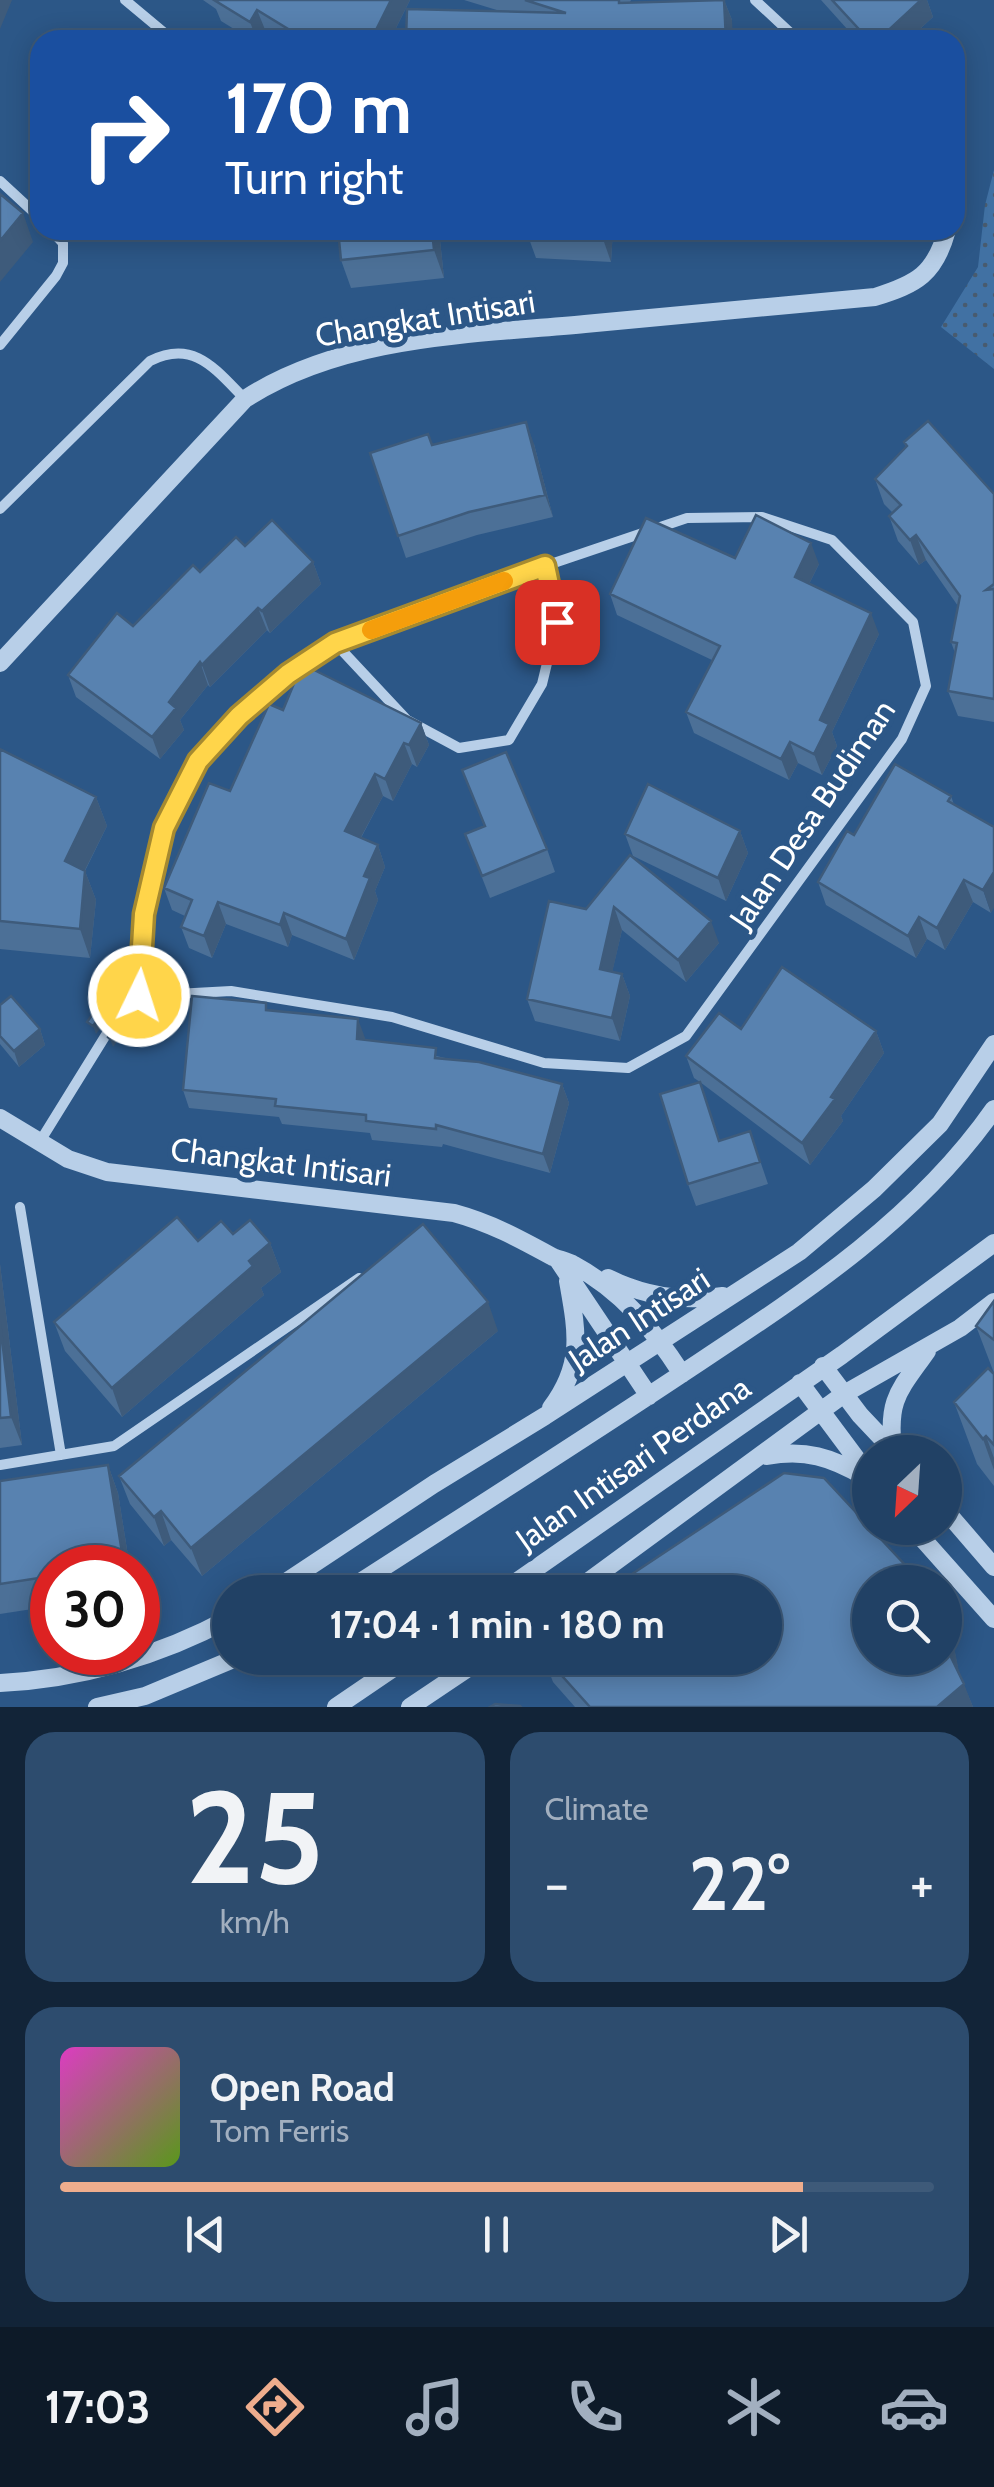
<!DOCTYPE html>
<meta charset="utf-8">
<style>
body{margin:0;font-family:Cabin,sans-serif;background:#2d4c6e;color:#f1f3f6;height:100vh;display:flex;flex-direction:column;font-size:38px;white-space:nowrap}
*{box-sizing:border-box;margin:0}
p{font-size:32px;color:#a2afbf}
.icon{flex:none;width:55px;height:55px;fill:none;stroke:currentColor;stroke-width:2;stroke-linecap:round;stroke-linejoin:round}
.map{position:relative;height:1707px;overflow:hidden}
.panel{display:flex;flex-direction:column;gap:25px;padding:25px;background:#122438;flex:1}
.panel>*{flex:none}
.hud{position:absolute;left:30px;top:30px;width:935px;height:210px;border-radius:30px;box-shadow:0 5px 25px #0003,0 0 0 2px #3e5a79;background:#1a4fa0;color:#fff;overflow:hidden}
.needle{width:65px;rotate:205deg}
.controls{position:absolute;left:852px;top:1435px;display:grid;gap:20px}
.controls a{display:grid;place-items:center;width:110px;height:110px;border-radius:50%;background:#214165;box-shadow:0 5px 25px #0003,0 0 0 2px #3e5a79;font-size:50px}
.speed{position:absolute;left:30px;top:1545px;display:flex;gap:20px;font-size:50px;font-weight:700;text-align:center}
.speed>*{display:grid;place-content:center;width:130px;height:130px;border-radius:50%;background:#214165;box-shadow:0 5px 25px #0003,0 0 0 2px #3e5a79;line-height:1}
.speed .limit{border:15px solid #d22;background:#fff;color:#111}
.pin{position:absolute;display:grid;place-items:center;width:85px;height:85px;color:#fff;margin:-42px;border-radius:20px;box-shadow:0 5px 15px #0006}
.me{position:absolute;width:110px;margin:-55px;rotate:4deg;stroke-linejoin:round;filter:drop-shadow(0 0 8px #0008)}
.turn{display:flex;align-items:center;gap:35px;height:210px;padding:0 30px;font-size:45px}
.turn .icon{width:130px;height:130px;stroke-width:2.5}
.turn b{display:block;font-size:70px;line-height:85px}
.big{font-size:75px;font-weight:700;line-height:1.1}
.panel .card{flex:1;display:flex;flex-direction:column;justify-content:center;gap:15px;min-width:0;padding:0 35px;border-radius:30px;background:#2d4c6e}
.panel .dial{align-items:center;gap:0}
.dial b{font-size:130px;line-height:1}
.song{display:flex;align-items:center;gap:30px}
.cover{width:120px;height:120px;border-radius:15px;background:linear-gradient(135deg,hsl(310 70% 55%),hsl(90 70% 35%))}
.played{height:10px;border-radius:5px;background:linear-gradient(90deg,#eead8d 85%,#3e5a79 85%)}
.keys{display:flex;justify-content:space-around;direction:ltr}
.heat{display:flex;justify-content:space-between;align-items:center;font-size:55px;direction:ltr}
.panel .tiles{flex:1;display:grid;gap:25px;grid-template-columns:1fr 1fr}
.card:last-child{grid-column:span 2}
.trip{position:absolute;left:212px;top:1575px;width:570px;height:100px;border-radius:50px;background:#214165;box-shadow:0 5px 25px #0003,0 0 0 2px #3e5a79;font-weight:700;line-height:100px;text-align:center}
.menu{display:flex;height:160px;justify-content:space-around;align-items:center;background:#0d1a28;color:#a2afbf}
.menu .icon{width:70px;height:70px}
.menu .active{color:#eead8d}
.menu b{font-size:45px;color:#f1f3f6}
.map>svg:first-child{display:block}
.grass{fill:url(#grass-dots)}
.lines{fill:none;stroke-linecap:round;stroke-linejoin:round}
.minor{stroke:#b8cfe8;stroke-width:10}
.tertiary{stroke:#b8cfe8;stroke-width:18}
.wall{fill:#4c7097}
.shaded-wall{fill:#3e5b7b}
.building{fill:#5882b0;stroke:#3e5b7b;stroke-width:2.5}
.route-casing{stroke:#a68a30;stroke-width:25}
.route{stroke:#ffd54a;stroke-width:18}
.slow{stroke:#f59e0b;stroke-width:18}
.labels{text-anchor:middle;dominant-baseline:central;stroke-width:10;stroke-linejoin:round;paint-order:stroke}
.street-label{font-size:32px;fill:#fff;stroke:#2c5787}
</style>
<div class="map">
<svg width="994" height="1707" viewBox="0 0 994 1707">
<defs>
<pattern id="grass-dots" width="8" height="8" patternUnits="userSpaceOnUse" patternTransform="scale(2.5)"><rect width="8" height="8" fill="#4171a3"/><path d="M2 2h.1M6 6h.1" fill="none" stroke="#485b6f" stroke-width="1.8" stroke-linecap="round"/></pattern>
</defs>
<rect width="100%" height="100%" fill="#2c5787"/>
<path class="grass" d="M994,170V369L941,327L978,267L985,205Z"/>
<g class="lines">
<path class="minor" d="M125,0L173,40
M755,0L798,40
M0,181L40,218
M0,345L56,276L63,263V243L51,230
M0,509L150,361C194,339 215,369 245,399
M335,643L407,720L459,748L509,740L542,684L557,622L545,566
M39,1143L109,1030L139,996L231,991L392,1017L544,1063L628,1068L686,1036L902,739L926,686L913,622L832,540L762,517L687,518L545,566L335,643L288,674L239,716L198,761L164,827L144,914L139,996
M20,1207L61,1455
M0,1465L114,1446L359,1278"/>
<path class="tertiary" d="M955,117L958,135L955,143
M0,663L245,399C344,335 470,335 585,324C681,315 778,306 875,297C917,284 935,274 947,230
M0,1118L68,1159L107,1172L454,1213C491,1223 520,1239 553,1257C560,1260 567,1261 574,1265C622,1291 653,1329 682,1374
M558,1260L649,1396
M608,1278C644,1296 683,1302 723,1296
M823,1366L860,1415L893,1450
M800,1383L870,1477
M551,1408C584,1364 577,1332 568,1281
M893,1450C887,1399 899,1391 927,1351
M767,1456C805,1449 831,1457 865,1477
M945,1510L994,1567
M913,1528L994,1619
M271,1592L434,1484L545,1416L799,1252L874,1189L940,1124L994,1044
M345,1592C455,1521 567,1450 677,1377C793,1300 913,1225 994,1109
M502,1592L842,1355L994,1243
M574,1592L844,1394L960,1328L994,1302
M0,1683C80,1679 160,1656 230,1618
M97,1707L145,1696L236,1658
M336,1707L408,1658
M410,1707L483,1658"/>
</g>
<path class="wall" d="M203,0H410L390,40H278L266,32L261,40H252L221,21L216,9Z
M464,0H631L630,2L724,0L732,20L500,11Z
M821,0H927L933,17L908,40H857Z
M338,230H439L444,278L351,288L341,260Z
M528,230H613L611,262L536,258L528,236Z
M904,442L994,494V722L958,716L948,691L955,653L951,642L958,606L926,560L919,565L898,541L889,516L893,513L884,504L875,479L906,448Z
M534,444L553,517L477,535L406,558L370,453L432,445Z
M245,546L313,562L321,584L270,633L267,630L210,687L208,685L180,720L184,730L160,759L76,697L68,675L133,626L200,572Z
M735,558L819,564L809,584L879,634L832,732L837,746L822,775L798,763L789,780L694,733L686,712L712,660L617,615L610,594Z
M421,723L429,745L417,767L412,764L393,801L383,796L361,838L378,845L385,867L375,891L378,900L354,960L292,935L288,947L226,924L212,958L189,948L181,927L185,916L172,910L164,888L230,791Z
M0,749L96,797L107,826L85,871L96,900L90,958L0,949Z
M462,770L547,849L555,872L490,898L465,834L484,826Z
M951,796L991,913L973,902L945,950L927,939L916,958L826,905L818,882L854,835Z
M740,831L748,853L726,901L633,856L625,834Z
M630,855L719,943L686,982L622,930L612,972L622,974L630,996L620,1041L535,1021L527,999L586,909Z
M0,1005L40,1029L45,1045L19,1067L0,1044Z
M269,1011L365,1038V1040L562,1084L569,1103L550,1173L443,1144L442,1147L372,1140L370,1133L282,1124L279,1117L189,1108L183,1090Z
M741,1029L876,1031L884,1053L841,1116L843,1121L810,1165L700,1082L720,1141L750,1131L768,1184L696,1206L688,1184L700,1082L694,1078L686,1056Z
M233,1234L270,1243L281,1272L261,1288L264,1295L122,1417L65,1351L54,1322L198,1241Z
M0,1264L22,1445L0,1448Z
M994,1301V1486L977,1464L954,1402L994,1373L976,1326Z
M498,1331L202,1576L171,1540L164,1546L130,1504L119,1476Z
M108,1465L118,1493L130,1568H52V1606L0,1614V1481Z
M951,1632L959,1674L973,1707H575L553,1682L544,1658H765Z"/>
<path class="shaded-wall" d="M0,0H12L0,29Z
M391,0H410L390,40H371Z
M724,0L732,20L733,40H726Z
M921,0H927L933,17L908,40H878Z
M257,10L266,32L261,40H257L250,22Z
M23,213L33,242L0,282V241Z
M432,230H439L444,278L434,250Z
M604,230H613L611,262L603,239Z
M526,422L534,444L553,517L545,495Z
M916,535L926,560L919,565L910,540Z
M811,543L819,564L802,598L795,577Z
M313,562L321,584L270,633L262,611Z
M258,608L267,630L210,687L202,665Z
M871,613L879,634L832,732L837,746L822,775L814,754L820,720Z
M200,662L208,685L180,720L184,730L160,759L152,737L169,702Z
M421,723L429,745L417,767L409,745Z
M790,742L798,763L789,780L781,759Z
M404,743L412,764L393,801L385,779Z
M375,774L383,796L353,852L345,831Z
M96,797L107,826L75,890L65,861Z
M740,831L748,853L726,901L718,878Z
M378,845L385,867L375,891L378,900L354,960L346,939L364,876Z
M85,871L96,900L90,958L80,929Z
M994,872V908L991,913L983,890Z
M964,880L973,902L945,950L937,928Z
M218,902L226,924L212,958L204,936Z
M614,907L622,930L608,991L600,969Z
M284,913L292,935L288,947L280,925Z
M919,917L927,939L916,958L908,936Z
M711,921L719,943L686,982L678,960Z
M622,974L630,996L620,1041L612,1018Z
M106,1009L109,1017L96,1034L93,1026Z
M358,1019L365,1038L363,1058L357,1039Z
M123,1022L126,1029L113,1047L110,1039Z
M40,1029L45,1045L19,1067L14,1051Z
M876,1031L884,1053L841,1116L843,1121L810,1165L802,1143Z
M562,1084L569,1103L550,1173L543,1154Z
M270,1243L281,1272L261,1288L264,1295L122,1417L112,1388Z
M0,1264L22,1445L11,1417L0,1322Z
M488,1302L498,1331L202,1576L191,1548Z
M986,1436L994,1458V1470L983,1439Z
M108,1465L118,1493L130,1568H125L124,1565Z
M161,1511L171,1540L164,1546L154,1517Z
M945,1616L951,1632L962,1686L951,1657L945,1626Z
M964,1684L973,1707H937Z"/>
<path class="building" d="M214,0H391L371,40H296L298,35L257,10L250,22Z
M525,0H619V3L724,0L726,40H406L407,9L566,13Z
M832,0H921L878,40H869Z
M0,194L23,213L0,241Z
M338,230H432L434,250L341,260Z
M528,230H604L603,239L528,236Z
M928,421L994,494V584L986,590L994,589V699L948,691L957,643L951,642L960,596L916,535L910,540L889,516L901,505L875,479L907,446L904,442Z
M526,422L545,495L469,512L398,536L370,453L428,434L432,445Z
M756,515L811,543L795,577L871,613L820,720L829,724L814,754L790,742L781,759L686,712L720,646L610,594L646,518L735,558Z
M272,520L313,562L262,611L258,608L202,665L200,662L169,702L176,708L152,737L68,675L117,613L133,626L193,565L200,572L236,537L245,546Z
M302,664L421,723L409,745L404,743L385,779L375,774L345,831L378,845L364,876L370,878L346,939L284,913L280,925L218,902L204,936L181,927L192,900L164,888L209,783L230,791L269,704L283,710Z
M0,749L96,797L65,861L85,871L80,929L0,921Z
M506,752L547,849L482,876L465,834L485,826L462,770Z
M895,764L951,796L948,801L994,827V872L983,890L964,880L937,928L919,917L908,936L818,882L847,831L854,835Z
M648,784L740,831L718,878L625,834Z
M630,855L711,921L678,960L614,907L600,969L622,974L612,1018L527,999L549,901L586,909Z
M782,967L876,1031L831,1097L835,1099L802,1143L686,1056L719,1013L741,1029Z
M11,996L40,1029L14,1051L0,1036V1005Z
M192,996L266,1003V1010L358,1019L357,1039L436,1048L435,1058L479,1062L562,1084L543,1154L436,1125V1129L366,1121V1115L275,1106L276,1099L183,1090Z
M100,1004L106,1009L93,1026L87,1022Z
M120,1019L123,1022L110,1039L108,1037Z
M700,1082L719,1141L750,1131L760,1162L688,1184L660,1094Z
M177,1217L198,1241L221,1221L233,1234L250,1220L270,1243L249,1261L253,1266L112,1388L54,1322Z
M423,1224L488,1302L191,1548L161,1511L154,1517L119,1476Z
M994,1301V1340L976,1326Z
M0,1322L11,1417L0,1418Z
M988,1368L994,1374V1445L986,1436L983,1439L954,1402Z
M108,1465L124,1565L108,1568H52V1576L0,1584V1481Z
M784,1473L824,1478L921,1582H870V1658H945V1626L951,1657L964,1684L937,1707H590L546,1658H765V1592H605Z
M495,1704L520,1706L521,1707H490Z"/>
<g class="lines">
<defs>
<path id="route" d="M139,996L144,914L164,828L198,761L239,716L288,674L335,643L545,566L557,622"/>
</defs>
<use href="#route" class="route-casing"/>
<use href="#route" class="route"/>
<path class="slow" d="M371,630L504,581"/>
</g>
<g class="labels">
<g class="street-label">
<text transform="translate(425 318) rotate(-9)">Changkat Intisari</text>
<text transform="translate(812 814) rotate(-56)">Jalan Desa Budiman</text>
<text transform="translate(281 1162) rotate(7)">Changkat Intisari</text>
<text transform="translate(639 1319) rotate(-33)">Jalan Intisari</text>
<text transform="translate(633 1463) rotate(-35)">Jalan Intisari Perdana</text>
</g>
</g>
</svg>
<div class="controls">
<a><svg class="needle" viewBox="-14 -14 28 28"><path d="M0-13l5 13h-10z" fill="#e53935"/><path d="M0 13l5-13h-10z" fill="#a2afbf"/></svg></a>
<a><svg class="icon" aria-label="search" viewBox="0 0 24 24"><circle cx="10" cy="10" r="6"/><path d="M15 15l6 6"/></svg></a>
</div>
<div class="speed"><div class="limit">30</div></div>
<div class="pin" style="left:557px;top:622px;background:#d93025"><svg class="icon" aria-label="arrive" viewBox="0 0 24 24"><path d="M6 21V4h12l-3 4 3 4H6"/></svg></div>
<svg class="me" style="left:139px;top:996px" viewBox="-20 -20 40 40"><circle r="17" fill="#ffd54a" stroke="#fff" stroke-width="3"/><path d="M0-11L8 9 0 5-8 9z" fill="#fff"/></svg>
<div class="trip">17:04 · 1 min · 180 m</div>
<div class="hud">
<div class="turn"><svg class="icon" aria-label="right" viewBox="0 0 24 24"><path d="M7 20v-9h11M14 6l5 5-5 5"/></svg><div><b>170 m</b>Turn right</div></div>
</div>
</div>
<section class="panel">
<div class="tiles">
<div class="card dial"><b>25</b><p>km/h</p></div>
<div class="card"><p>Climate</p>
<div class="heat"><a>−</a><b class="big">22°</b><a>+</a></div>
</div>
<div class="card">
<div class="song"><i class="cover"></i><div><b>Open Road</b><p>Tom Ferris</p></div></div>
<div class="played"></div>
<div class="keys"><svg class="icon" aria-label="previous" viewBox="0 0 24 24"><path d="M18 5L8 12l10 7zM5 5v14"/></svg><svg class="icon" aria-label="pause" viewBox="0 0 24 24"><path d="M8 5v14M16 5v14"/></svg><svg class="icon" aria-label="next" viewBox="0 0 24 24"><path d="M6 5l10 7-10 7zM19 5v14"/></svg></div>
</div>
</div>
</section>
<nav class="menu">
<b>17:03</b>
<svg class="icon active" aria-label="directions" viewBox="0 0 24 24"><path d="M12 3l9 9-9 9-9-9zM9 14v-3h6M13 9l2 2-2 2"/></svg>
<svg class="icon" aria-label="music" viewBox="0 0 24 24"><path d="M9 18V5l10-2v13"/><circle cx="6" cy="18" r="3"/><circle cx="16" cy="16" r="3"/></svg>
<svg class="icon" aria-label="phone" viewBox="0 0 24 24"><path d="M5 4h4l2 5-3 2q2 4 5 5l2-3 5 2v4C11 20 4 13 5 4z"/></svg>
<svg class="icon" aria-label="climate" viewBox="0 0 24 24"><path d="M12 3v18M4 7l16 10M4 17L20 7"/></svg>
<svg class="icon" aria-label="car" viewBox="0 0 24 24"><path d="M5 17H2v-5l4-1 3-4h7l3 4 3 1v5h-3M9 17h6M6 11h13"/><circle cx="7" cy="17" r="2"/><circle cx="17" cy="17" r="2"/></svg>
</nav>
